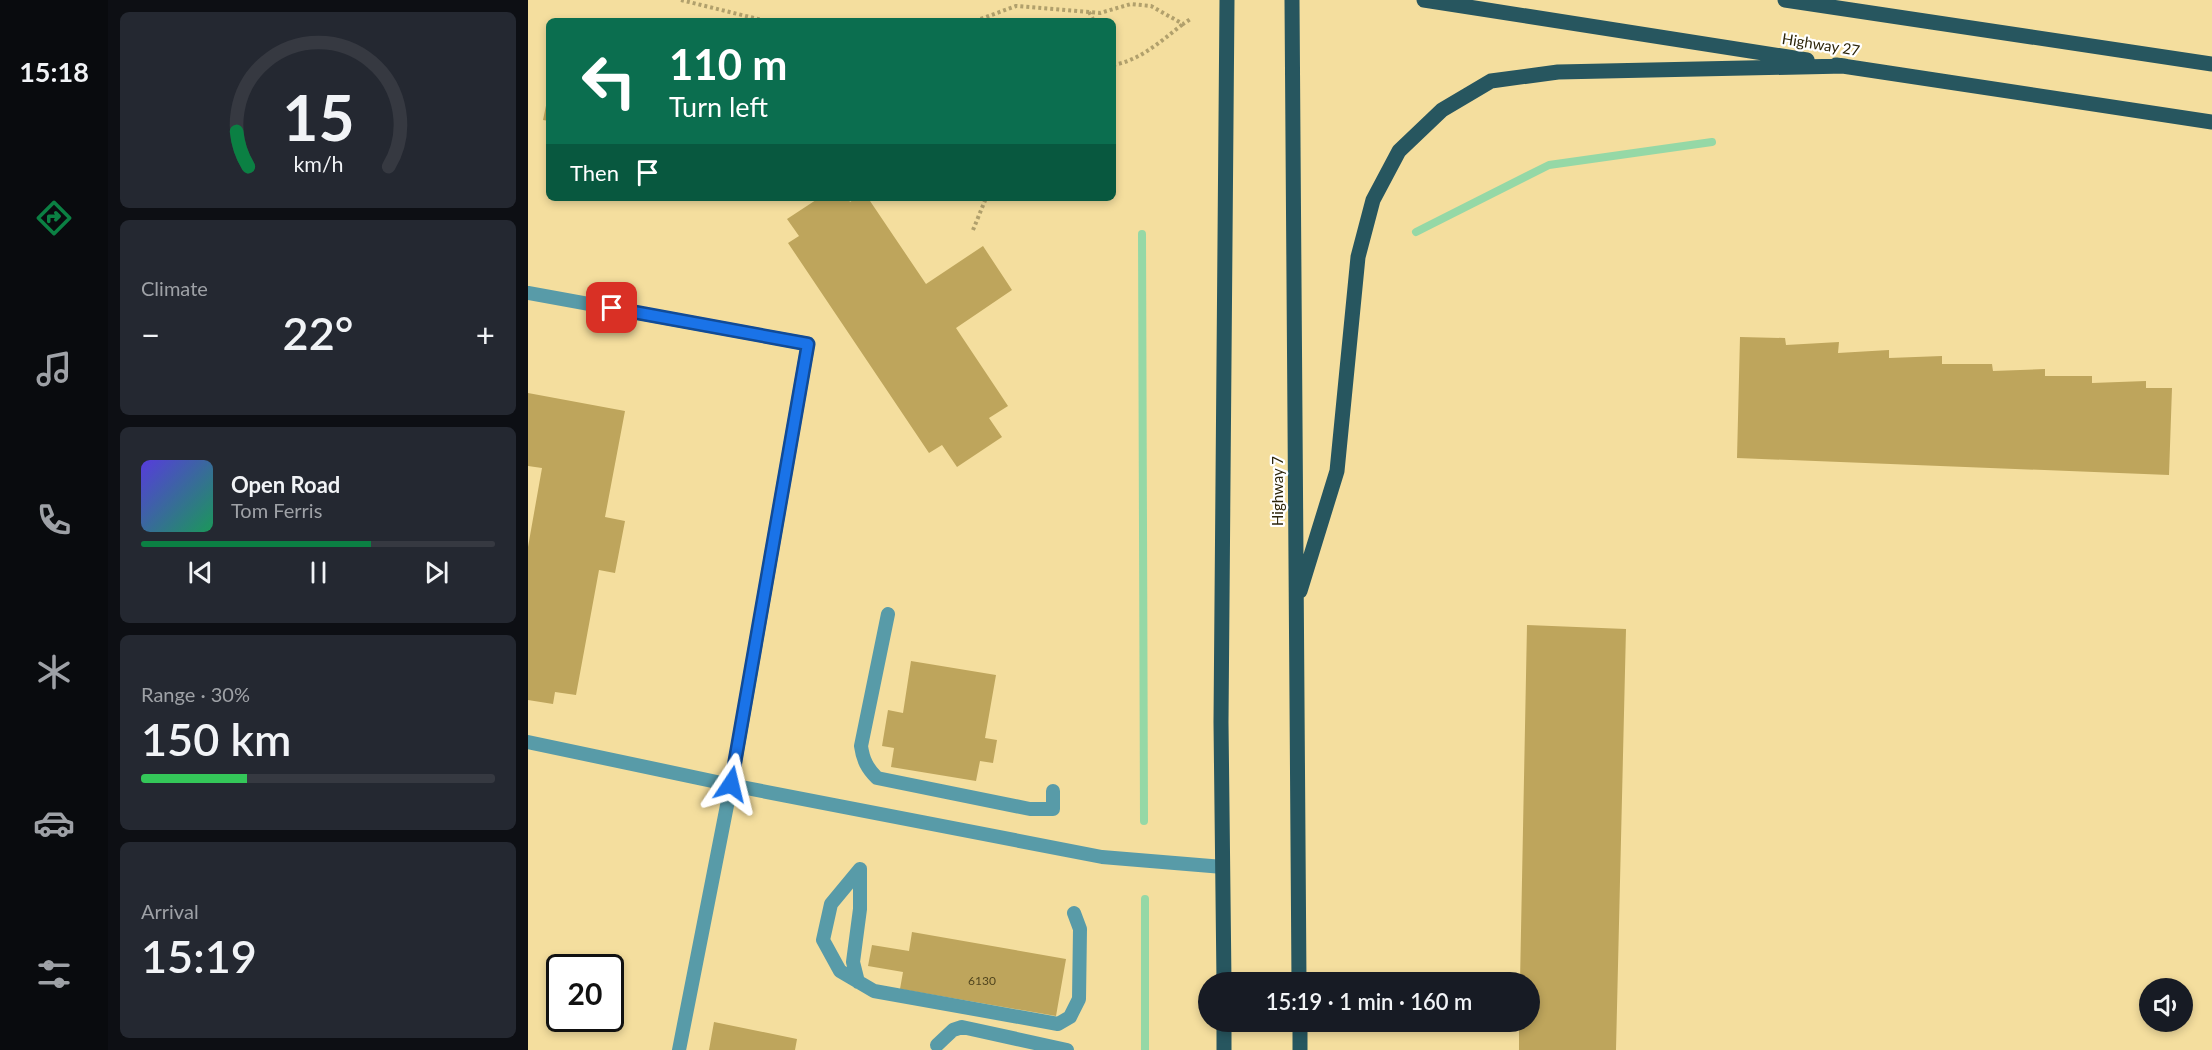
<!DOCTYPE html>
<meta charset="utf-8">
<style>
body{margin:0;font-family:Lato,sans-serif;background:#242831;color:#f1f3f6;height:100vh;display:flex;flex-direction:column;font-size:22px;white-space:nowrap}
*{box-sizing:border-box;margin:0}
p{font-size:20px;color:#9ea1a6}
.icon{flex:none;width:33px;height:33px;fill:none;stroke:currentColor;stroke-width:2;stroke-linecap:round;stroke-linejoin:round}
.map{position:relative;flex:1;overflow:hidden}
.panel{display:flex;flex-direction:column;gap:12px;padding:12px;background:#0d0f14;width:420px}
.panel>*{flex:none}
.hud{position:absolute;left:18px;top:18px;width:570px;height:183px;border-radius:9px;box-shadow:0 3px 9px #0003;background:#0b6e4f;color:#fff;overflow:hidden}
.controls{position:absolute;left:1611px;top:978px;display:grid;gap:12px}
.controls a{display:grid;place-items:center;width:54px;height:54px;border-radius:50%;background:#171b24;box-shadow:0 3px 9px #0003;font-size:30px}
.speed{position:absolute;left:18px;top:954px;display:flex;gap:12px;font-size:30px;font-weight:700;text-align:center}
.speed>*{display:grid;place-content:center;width:78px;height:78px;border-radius:50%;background:#171b24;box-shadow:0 3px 9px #0003;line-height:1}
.speed .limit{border:3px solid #111;border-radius:9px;background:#fff;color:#111}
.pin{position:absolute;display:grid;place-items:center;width:51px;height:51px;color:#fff;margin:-26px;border-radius:12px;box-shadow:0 3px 9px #0006}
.me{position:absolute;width:66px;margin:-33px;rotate:10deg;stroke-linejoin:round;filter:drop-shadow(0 0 4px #0008)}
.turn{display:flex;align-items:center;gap:21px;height:126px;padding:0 24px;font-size:27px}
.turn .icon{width:78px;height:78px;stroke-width:2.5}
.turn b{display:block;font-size:42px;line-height:51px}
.then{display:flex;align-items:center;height:57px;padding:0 24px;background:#0003;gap:12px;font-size:22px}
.big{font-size:45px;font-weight:600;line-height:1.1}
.panel .widget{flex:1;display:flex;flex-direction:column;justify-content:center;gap:9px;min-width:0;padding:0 21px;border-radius:9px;background:#242831}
.panel .dial{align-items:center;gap:0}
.dial svg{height:156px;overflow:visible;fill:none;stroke:#363941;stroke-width:7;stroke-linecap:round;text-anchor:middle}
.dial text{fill:#f1f3f6;stroke:none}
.song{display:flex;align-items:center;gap:18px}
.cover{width:72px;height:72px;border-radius:9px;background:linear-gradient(135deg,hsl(250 70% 55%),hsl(150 70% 35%))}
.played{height:6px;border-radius:3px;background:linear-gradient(90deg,#0b8043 65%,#363941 65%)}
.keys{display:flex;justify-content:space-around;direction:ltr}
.heat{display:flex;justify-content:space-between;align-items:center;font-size:33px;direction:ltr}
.charge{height:9px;border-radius:4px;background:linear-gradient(90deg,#34c759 30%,#363941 0)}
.trip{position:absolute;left:670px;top:972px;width:342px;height:60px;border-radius:30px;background:#171b24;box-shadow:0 3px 9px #0003;font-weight:600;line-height:60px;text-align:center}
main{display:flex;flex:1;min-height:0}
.dock{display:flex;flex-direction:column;width:108px;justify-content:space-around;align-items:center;background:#090b0e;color:#9ea1a6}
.dock .icon{width:42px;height:42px}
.dock .current{color:#0b8043}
.dock b{font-size:27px;color:#f1f3f6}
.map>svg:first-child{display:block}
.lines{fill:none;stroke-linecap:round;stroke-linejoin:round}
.stream{stroke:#95d8a6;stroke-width:8}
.building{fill:#bea55c}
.path{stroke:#b1a06c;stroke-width:4;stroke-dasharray:3 3;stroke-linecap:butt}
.service{stroke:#589ba8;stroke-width:14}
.primary{stroke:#27565f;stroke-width:15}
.route-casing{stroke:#114b97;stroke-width:15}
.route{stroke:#1a73e8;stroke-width:10}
.labels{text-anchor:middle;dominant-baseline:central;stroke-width:4.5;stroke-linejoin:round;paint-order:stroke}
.number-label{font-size:12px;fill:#51451e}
.street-label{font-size:15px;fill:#2d250a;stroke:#fff}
</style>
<main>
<nav class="dock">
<b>15:18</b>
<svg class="icon current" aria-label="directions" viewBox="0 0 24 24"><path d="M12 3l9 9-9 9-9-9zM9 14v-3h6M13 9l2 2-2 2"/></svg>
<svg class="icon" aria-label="music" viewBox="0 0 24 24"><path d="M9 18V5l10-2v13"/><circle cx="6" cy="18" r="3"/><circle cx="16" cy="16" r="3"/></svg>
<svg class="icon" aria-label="phone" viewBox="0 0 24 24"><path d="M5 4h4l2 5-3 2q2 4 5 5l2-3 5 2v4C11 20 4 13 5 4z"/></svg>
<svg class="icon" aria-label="climate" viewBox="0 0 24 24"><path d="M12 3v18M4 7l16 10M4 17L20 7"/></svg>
<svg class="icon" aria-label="car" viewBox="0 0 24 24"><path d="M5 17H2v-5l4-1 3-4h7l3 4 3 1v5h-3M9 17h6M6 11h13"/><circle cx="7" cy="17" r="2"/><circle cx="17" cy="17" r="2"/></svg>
<svg class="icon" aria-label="filters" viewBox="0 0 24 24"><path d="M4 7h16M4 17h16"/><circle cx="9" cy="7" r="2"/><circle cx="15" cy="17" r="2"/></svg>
</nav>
<section class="panel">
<div class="widget dial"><svg viewBox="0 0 100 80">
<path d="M14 69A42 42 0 1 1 86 69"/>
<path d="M14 69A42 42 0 0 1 8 51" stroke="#0b8043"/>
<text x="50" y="56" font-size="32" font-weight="700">15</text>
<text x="50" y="72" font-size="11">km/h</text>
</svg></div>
<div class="widget"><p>Climate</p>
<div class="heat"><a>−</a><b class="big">22°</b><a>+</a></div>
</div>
<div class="widget">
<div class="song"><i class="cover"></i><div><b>Open Road</b><p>Tom Ferris</p></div></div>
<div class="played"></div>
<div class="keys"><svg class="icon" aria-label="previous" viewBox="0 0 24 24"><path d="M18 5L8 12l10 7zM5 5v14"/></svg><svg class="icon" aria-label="pause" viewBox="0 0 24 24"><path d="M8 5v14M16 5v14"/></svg><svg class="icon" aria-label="next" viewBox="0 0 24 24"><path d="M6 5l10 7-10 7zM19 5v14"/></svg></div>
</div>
<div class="widget"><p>Range · 30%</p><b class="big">150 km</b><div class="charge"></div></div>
<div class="widget"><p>Arrival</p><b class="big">15:19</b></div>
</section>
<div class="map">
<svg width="1684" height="1050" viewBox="0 0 1684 1050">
<rect width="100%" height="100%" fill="#f4de9e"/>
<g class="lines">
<path class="stream" d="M888,232L1021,165L1184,142
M614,234L616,821
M617,899V1050"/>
</g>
<path class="building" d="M20,96H21V121L15,120Z
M291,198H320L322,202L328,198H340L398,284L455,246L484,290L428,328L480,406L461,418L474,437L429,467L414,445L401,453L260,243L271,236L259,219Z
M1212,337L1257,338L1258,345L1311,342L1310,353L1361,350V358L1414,356V364H1464L1465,371L1517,369V376H1564V383L1618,381V388H1644L1641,475L1209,458Z
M0,393L97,411L77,517L97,521L87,573L71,570L48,695L27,692L25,704L0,700V547L14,468L0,466Z
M999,625L1098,629L1088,1050H991V1022H1002V982H992Z
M383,661L468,675L457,738L469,740L465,763L452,761L448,781L363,767L366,748L354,746L360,710L375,713Z
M384,932L538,959L528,1016L372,989L375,972L340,966L344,945L381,951Z
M186,1022L269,1039L267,1050H181Z"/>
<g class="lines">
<path class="path" d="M153,0L238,21
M561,12L566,21
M447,21L488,6L572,13L603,4L623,6L655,24L664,18
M585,65C613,60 633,41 655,24
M445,230L458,198"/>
<path class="service" d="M0,293L280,344L203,785L151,1050
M360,614L333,746C335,760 339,768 349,778L502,809H525V791
M0,742L203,785L574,857L695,867
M332,869L303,904L295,940L312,971L346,991L530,1024L542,1017L551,999L552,929L546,913
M330,982L325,962L332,909V869
M409,1045L425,1030L434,1027L539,1050"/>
<path class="primary" d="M764,0L771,982
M896,0L1279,60
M1257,0L1684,64
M1308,65L1684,122
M772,591L809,471L830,257L845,200L871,151L914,110L963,81L1030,72L1317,66
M696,982L693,722L699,0
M696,1022V1050
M772,1022V1050"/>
</g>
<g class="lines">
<defs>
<path id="route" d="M84,308L280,344L203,784"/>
</defs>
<use href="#route" class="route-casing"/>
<use href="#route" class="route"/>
</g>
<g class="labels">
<g class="number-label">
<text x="454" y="980">6130</text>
</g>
<g class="street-label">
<text transform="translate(1293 44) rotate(9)">Highway 27</text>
<text transform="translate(749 491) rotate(-90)">Highway 7</text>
</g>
</g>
</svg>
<div class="controls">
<a><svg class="icon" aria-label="sound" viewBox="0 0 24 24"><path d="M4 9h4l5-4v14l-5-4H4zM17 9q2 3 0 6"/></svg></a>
</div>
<div class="speed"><div class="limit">20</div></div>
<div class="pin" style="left:84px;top:308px;background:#d93025"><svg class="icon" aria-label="arrive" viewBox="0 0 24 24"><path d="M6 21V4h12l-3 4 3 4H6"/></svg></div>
<svg class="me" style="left:203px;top:784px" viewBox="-20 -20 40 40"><path d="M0-17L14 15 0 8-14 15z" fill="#1a73e8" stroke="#fff" stroke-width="4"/></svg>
<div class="trip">15:19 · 1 min · 160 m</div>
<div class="hud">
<div class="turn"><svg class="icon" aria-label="left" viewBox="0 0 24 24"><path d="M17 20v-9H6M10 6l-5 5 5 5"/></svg><div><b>110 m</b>Turn left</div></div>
<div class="then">Then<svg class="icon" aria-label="arrive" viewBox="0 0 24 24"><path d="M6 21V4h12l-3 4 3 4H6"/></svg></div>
</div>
</div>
</main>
